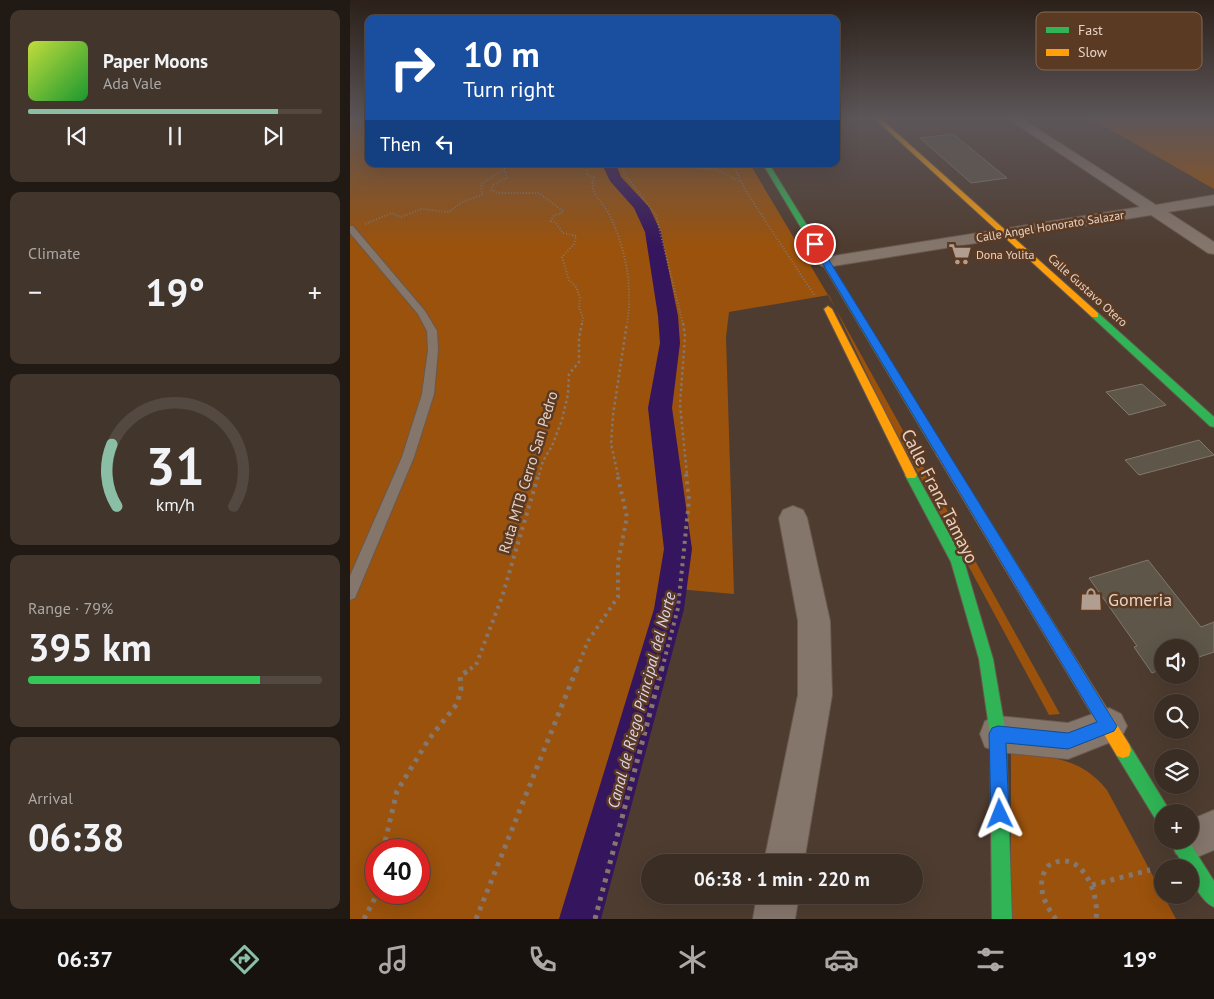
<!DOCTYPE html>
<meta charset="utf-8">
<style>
body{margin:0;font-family:"PT Sans",sans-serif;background:#41352c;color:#f1f3f6;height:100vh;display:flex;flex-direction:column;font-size:19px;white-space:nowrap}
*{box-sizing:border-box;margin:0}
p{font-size:16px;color:#aba8a6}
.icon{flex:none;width:28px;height:28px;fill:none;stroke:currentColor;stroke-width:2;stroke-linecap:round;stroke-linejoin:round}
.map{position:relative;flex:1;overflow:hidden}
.sheet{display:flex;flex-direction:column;gap:10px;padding:10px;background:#201914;width:350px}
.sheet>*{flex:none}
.banner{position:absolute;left:15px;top:15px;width:475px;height:152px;border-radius:10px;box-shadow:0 5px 20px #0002,0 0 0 1px #544941;background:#1a4fa0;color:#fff;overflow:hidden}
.buttons{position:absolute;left:804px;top:639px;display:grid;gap:10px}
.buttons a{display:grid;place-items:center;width:45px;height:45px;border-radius:50%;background:#3a2d24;box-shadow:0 5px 20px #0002,0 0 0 1px #544941;font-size:25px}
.speed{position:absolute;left:15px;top:839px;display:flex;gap:10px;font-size:25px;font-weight:700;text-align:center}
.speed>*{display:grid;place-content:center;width:65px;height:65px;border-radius:50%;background:#3a2d24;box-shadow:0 5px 20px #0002,0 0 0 1px #544941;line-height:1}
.speed .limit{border:8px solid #d22;background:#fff;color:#111}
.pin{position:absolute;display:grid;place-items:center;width:42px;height:42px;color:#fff;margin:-21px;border:2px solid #fff;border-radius:50%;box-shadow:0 1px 5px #0007}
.me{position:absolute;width:55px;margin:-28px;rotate:358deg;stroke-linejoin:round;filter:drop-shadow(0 0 4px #0008)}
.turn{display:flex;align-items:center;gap:18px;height:105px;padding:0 15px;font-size:22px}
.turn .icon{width:65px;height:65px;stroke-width:2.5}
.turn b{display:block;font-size:35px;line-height:42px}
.then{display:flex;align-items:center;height:48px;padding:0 15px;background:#0003;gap:10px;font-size:19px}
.big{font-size:38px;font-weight:800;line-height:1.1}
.sheet .widget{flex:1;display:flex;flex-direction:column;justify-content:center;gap:8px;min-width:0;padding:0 18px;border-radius:10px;background:#41352c}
.sheet .dial{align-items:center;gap:0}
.dial svg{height:130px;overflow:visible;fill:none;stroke:#544941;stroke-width:7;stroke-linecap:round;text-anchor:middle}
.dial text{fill:#f1f3f6;stroke:none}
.song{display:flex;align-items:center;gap:15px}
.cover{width:60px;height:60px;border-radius:8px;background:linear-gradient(135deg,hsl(70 70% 55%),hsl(130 70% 35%))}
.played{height:5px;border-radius:2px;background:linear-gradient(90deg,#8abfa5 85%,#544941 85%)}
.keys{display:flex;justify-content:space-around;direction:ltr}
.heat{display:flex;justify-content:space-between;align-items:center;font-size:28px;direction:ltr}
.charge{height:8px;border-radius:4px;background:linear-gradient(90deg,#34c759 79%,#544941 0)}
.trip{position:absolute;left:291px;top:854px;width:282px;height:50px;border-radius:25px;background:#3a2d24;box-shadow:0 5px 20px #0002,0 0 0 1px #544941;font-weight:800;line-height:50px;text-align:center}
.tabs{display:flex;height:80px;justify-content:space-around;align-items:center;background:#17120e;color:#aba8a6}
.tabs .icon{width:35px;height:35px}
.tabs .active{color:#8abfa5}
.tabs b{font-size:22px;color:#f1f3f6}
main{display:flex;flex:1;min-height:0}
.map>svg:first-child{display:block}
.green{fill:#9b520c;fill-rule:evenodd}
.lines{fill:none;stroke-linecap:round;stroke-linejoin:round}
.canal{fill:#35155e;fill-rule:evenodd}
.building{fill:#5d5649;stroke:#80786b}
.lane-casing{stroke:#68594e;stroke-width:2}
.street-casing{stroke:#68594e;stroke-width:2}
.fast-casing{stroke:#68594e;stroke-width:2}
.slow-casing{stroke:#68594e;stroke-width:2}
.path-far3{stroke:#84776d;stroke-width:2;stroke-dasharray:1 2;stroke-linecap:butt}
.path-far2{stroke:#84776d;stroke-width:2.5;stroke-dasharray:2.5 3;stroke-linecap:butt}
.path-far1{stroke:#84776d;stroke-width:4;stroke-dasharray:3 4.5;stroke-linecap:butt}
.path{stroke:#84776d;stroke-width:5;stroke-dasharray:4 5.5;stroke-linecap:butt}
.lane{fill:#85766c;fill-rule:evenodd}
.street{fill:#85766c;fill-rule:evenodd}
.fast{fill:#30b455;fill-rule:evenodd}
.slow{fill:#ff9f0a;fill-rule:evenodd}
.route{fill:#1a73e8;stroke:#114b97}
.labels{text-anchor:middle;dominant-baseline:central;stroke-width:5;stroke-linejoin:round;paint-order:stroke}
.far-street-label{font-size:12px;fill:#e7d2c4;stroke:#5b3a23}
.far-poi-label{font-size:12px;fill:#e7d2c4;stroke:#5b3a23;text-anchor:start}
.street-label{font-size:15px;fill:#e7d2c4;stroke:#5b3a23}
.water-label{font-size:16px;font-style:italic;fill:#dbd6ee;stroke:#5b3a23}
.near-street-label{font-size:18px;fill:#e7d2c4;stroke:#5b3a23}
.near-poi-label{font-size:18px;fill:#e7d2c4;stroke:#5b3a23;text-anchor:start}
.key{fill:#5b3a23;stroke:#856853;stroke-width:1}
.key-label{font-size:14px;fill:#e7d2c4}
</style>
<main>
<section class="sheet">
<div class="widget">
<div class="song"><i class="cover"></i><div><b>Paper Moons</b><p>Ada Vale</p></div></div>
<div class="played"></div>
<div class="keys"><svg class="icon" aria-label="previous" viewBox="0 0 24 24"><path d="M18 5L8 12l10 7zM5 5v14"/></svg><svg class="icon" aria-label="pause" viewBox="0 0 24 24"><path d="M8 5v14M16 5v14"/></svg><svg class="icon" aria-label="next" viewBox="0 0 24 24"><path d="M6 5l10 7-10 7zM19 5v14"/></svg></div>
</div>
<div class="widget"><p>Climate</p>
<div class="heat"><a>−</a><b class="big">19°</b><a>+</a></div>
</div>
<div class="widget dial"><svg viewBox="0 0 100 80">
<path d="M14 69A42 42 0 1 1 86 69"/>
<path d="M14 69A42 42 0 0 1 11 31" stroke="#8abfa5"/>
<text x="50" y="56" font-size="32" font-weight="700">31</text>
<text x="50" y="72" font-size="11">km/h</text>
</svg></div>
<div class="widget"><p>Range · 79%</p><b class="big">395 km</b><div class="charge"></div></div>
<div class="widget"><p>Arrival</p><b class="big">06:38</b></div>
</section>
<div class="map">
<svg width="864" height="919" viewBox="0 0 864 919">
<rect width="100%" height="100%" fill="#4e3c30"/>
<path class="green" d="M0,118H19V164H400L478,295L710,714L699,715L533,408L479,295L379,312L376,337L384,594L316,588L216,919H0ZM26,850H69V892H26Z
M739,118H864V189L749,123Z
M661,752C702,758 729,756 757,790L826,919H661Z"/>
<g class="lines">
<path class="canal" d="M252,164H266L271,177L299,207L311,232L328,316L330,343L322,408L342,549L334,609L251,919H209L304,609L314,549L298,408L310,343L308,316L295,232L284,208L260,181Z"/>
</g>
<path class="building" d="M603,134L657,178L621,183L570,138Z
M792,384L816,405L779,415L756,392Z
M849,440L864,455L789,475L775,460Z
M798,560L851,627L864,622V652L840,660V648H812V669L802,673L784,647L787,646L739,578Z"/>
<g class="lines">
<defs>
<path id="lane" d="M0,226H3L75,311L87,331L88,350L84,394L64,457L5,598L0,600V576L52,457L72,394L78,350L77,331L68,314L0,233Z"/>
<path id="street" d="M657,118H671L806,205L864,195V205L818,212L864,242V254L858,253L801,215L477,267L471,266L468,262L471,258L477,257L790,207Z
M443,506L453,510L457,518L480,621L482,695L454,862H414L448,695V621L429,518L433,510Z
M759,708L771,714L777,726L771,738L718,759L648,752L635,747L630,734L635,721L648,716L718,723Z
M864,810V850L840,860L826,854L820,840H840V820Z
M407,895H449L445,919H403Z"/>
<path id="fast" d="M413,164H419L596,451L598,454L596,457H588Z
M745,312L748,313L864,417V427L860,426L742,317V313Z
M561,470L565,472L614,561L643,659L656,734L662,919H642L640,734L629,659L601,562L555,475L557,472Z
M773,742L779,744L818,808L820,812H812V822L806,820L767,756L765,750L767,744Z
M819,840H838L864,881V907C852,902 840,881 840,868H835Z"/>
<path id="slow" d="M524,118H530L748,313V317H742Z
M478,306L482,309L567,475L565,478H557L474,309Z
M592,450L596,451L779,744L781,750L779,756L773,758L767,756L588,457L586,454L588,451Z"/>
</defs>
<use href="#lane" class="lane-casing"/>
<use href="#street" class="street-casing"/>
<use href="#fast" class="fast-casing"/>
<use href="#slow" class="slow-casing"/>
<path class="path-far3" d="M745,119L752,118
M237,164V175L244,177C238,194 252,200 259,214C276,249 283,286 277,324
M270,164L276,176L306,215L333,324
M304,164L367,170L391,182
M383,164L395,190L465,296
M154,169L157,178L143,185L141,190L148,193H189L213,211L210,214L204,215L201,221L206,223L213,233L226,236L224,244L212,257L219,280L226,287L230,298L229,308L233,317L232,324
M15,224L42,213L51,217L71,209L99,212L112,202L132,195L131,184L162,164"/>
<path class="path-far2" d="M333,323L335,336L330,405L337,475
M189,475L193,461L202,446L212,420L218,394L219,374L229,362V338L232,323
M268,475L261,444L263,415L277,323"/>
<path class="path-far1" d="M120,669L126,665L152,597L189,473
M227,669L238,641L268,597V562L277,517L267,473
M312,669L328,608L339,500L336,473"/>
<path class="path" d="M33,850L47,791L79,739L107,704L111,689L110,676L122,668
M742,885L800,870
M14,919L28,892
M126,919L227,668
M245,919L312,668
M706,919C694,904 685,883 698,866C731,845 750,894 746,919"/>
<use href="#lane" class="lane"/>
<use href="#street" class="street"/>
<use href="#fast" class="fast"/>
<use href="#slow" class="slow"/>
</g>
<linearGradient id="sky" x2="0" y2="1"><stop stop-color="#2b211a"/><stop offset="0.48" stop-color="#5d5659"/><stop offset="1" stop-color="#5d5659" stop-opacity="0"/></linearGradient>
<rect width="864" height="246" fill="url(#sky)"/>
<path class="route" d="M465,242L469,244L767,726L764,731L718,749L656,743L659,814L656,820L650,823L644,820L641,814L639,734L642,728L648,726L718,733L747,722L461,244Z"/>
<defs>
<symbol id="supermarket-bare" viewBox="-9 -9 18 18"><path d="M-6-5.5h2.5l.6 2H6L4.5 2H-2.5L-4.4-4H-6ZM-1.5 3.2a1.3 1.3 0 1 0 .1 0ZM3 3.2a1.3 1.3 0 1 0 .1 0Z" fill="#b19e90" stroke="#5b3a23" stroke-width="2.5" paint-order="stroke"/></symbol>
<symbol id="shop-bare" viewBox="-9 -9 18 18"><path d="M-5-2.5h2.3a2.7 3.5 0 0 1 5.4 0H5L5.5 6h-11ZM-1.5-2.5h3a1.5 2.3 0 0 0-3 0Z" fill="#b19e90" stroke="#5b3a23" stroke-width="2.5" paint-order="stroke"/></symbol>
</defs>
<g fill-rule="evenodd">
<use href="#supermarket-bare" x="594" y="238" width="32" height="32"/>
<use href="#shop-bare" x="725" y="583" width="32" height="32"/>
</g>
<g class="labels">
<g class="far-street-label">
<text transform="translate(700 226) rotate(-9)">Calle Angel Honorato Salazar</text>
<text transform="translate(738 290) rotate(42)">Calle Gustavo Otero</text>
</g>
<g class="far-poi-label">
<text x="626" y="254">Dona Yolita</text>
</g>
<g class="street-label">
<text transform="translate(178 472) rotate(-73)">Ruta MTB Cerro San Pedro</text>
</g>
<g class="water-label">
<text transform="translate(291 700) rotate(-75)">Canal de Riego Principal del Norte</text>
</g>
<g class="near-street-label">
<text transform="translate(590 496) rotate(63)">Calle Franz Tamayo</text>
</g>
<g class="near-poi-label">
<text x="758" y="599">Gomeria</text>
</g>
</g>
<rect x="686" y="12" width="166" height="58" rx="8" class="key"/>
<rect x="696" y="27" width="23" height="6" fill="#30b455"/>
<rect x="696" y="49" width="23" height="7" fill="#ff9f0a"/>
<g class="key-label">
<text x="728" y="35">Fast</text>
<text x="728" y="57">Slow</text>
</g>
</svg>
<div class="buttons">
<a><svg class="icon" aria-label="sound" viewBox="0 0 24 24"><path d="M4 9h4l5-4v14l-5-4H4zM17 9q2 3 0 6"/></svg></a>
<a><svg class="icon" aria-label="search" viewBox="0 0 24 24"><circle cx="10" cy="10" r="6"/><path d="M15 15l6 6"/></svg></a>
<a><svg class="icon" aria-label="layers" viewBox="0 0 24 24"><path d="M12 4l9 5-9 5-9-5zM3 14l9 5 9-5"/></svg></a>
<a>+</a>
<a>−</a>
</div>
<div class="speed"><div class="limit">40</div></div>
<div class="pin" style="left:465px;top:244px;background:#d93025"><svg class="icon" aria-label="arrive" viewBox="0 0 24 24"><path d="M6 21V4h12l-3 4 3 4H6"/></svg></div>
<svg class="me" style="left:650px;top:814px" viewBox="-20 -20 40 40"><path d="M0-17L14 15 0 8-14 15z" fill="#1a73e8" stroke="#fff" stroke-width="4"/></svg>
<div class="trip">06:38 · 1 min · 220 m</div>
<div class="banner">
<div class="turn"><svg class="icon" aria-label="right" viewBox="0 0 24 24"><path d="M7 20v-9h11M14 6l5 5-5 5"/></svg><div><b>10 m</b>Turn right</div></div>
<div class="then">Then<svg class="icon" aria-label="left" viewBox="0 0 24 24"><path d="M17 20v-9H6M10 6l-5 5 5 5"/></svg></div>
</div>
</div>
</main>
<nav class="tabs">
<b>06:37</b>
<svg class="icon active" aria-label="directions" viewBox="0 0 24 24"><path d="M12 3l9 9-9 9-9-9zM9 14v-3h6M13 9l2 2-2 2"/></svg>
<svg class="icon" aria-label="music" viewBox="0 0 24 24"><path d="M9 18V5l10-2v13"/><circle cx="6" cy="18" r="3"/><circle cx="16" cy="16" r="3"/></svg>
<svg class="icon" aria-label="phone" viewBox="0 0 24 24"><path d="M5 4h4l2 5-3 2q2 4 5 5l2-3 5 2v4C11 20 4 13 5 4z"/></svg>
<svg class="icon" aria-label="climate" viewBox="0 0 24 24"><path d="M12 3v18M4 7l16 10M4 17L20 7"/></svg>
<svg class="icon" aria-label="car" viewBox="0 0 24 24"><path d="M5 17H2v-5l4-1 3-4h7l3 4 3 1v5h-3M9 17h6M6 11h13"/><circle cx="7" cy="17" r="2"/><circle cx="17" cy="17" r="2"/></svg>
<svg class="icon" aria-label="filters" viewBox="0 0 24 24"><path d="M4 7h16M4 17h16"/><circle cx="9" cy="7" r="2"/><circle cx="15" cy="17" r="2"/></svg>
<b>19°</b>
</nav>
